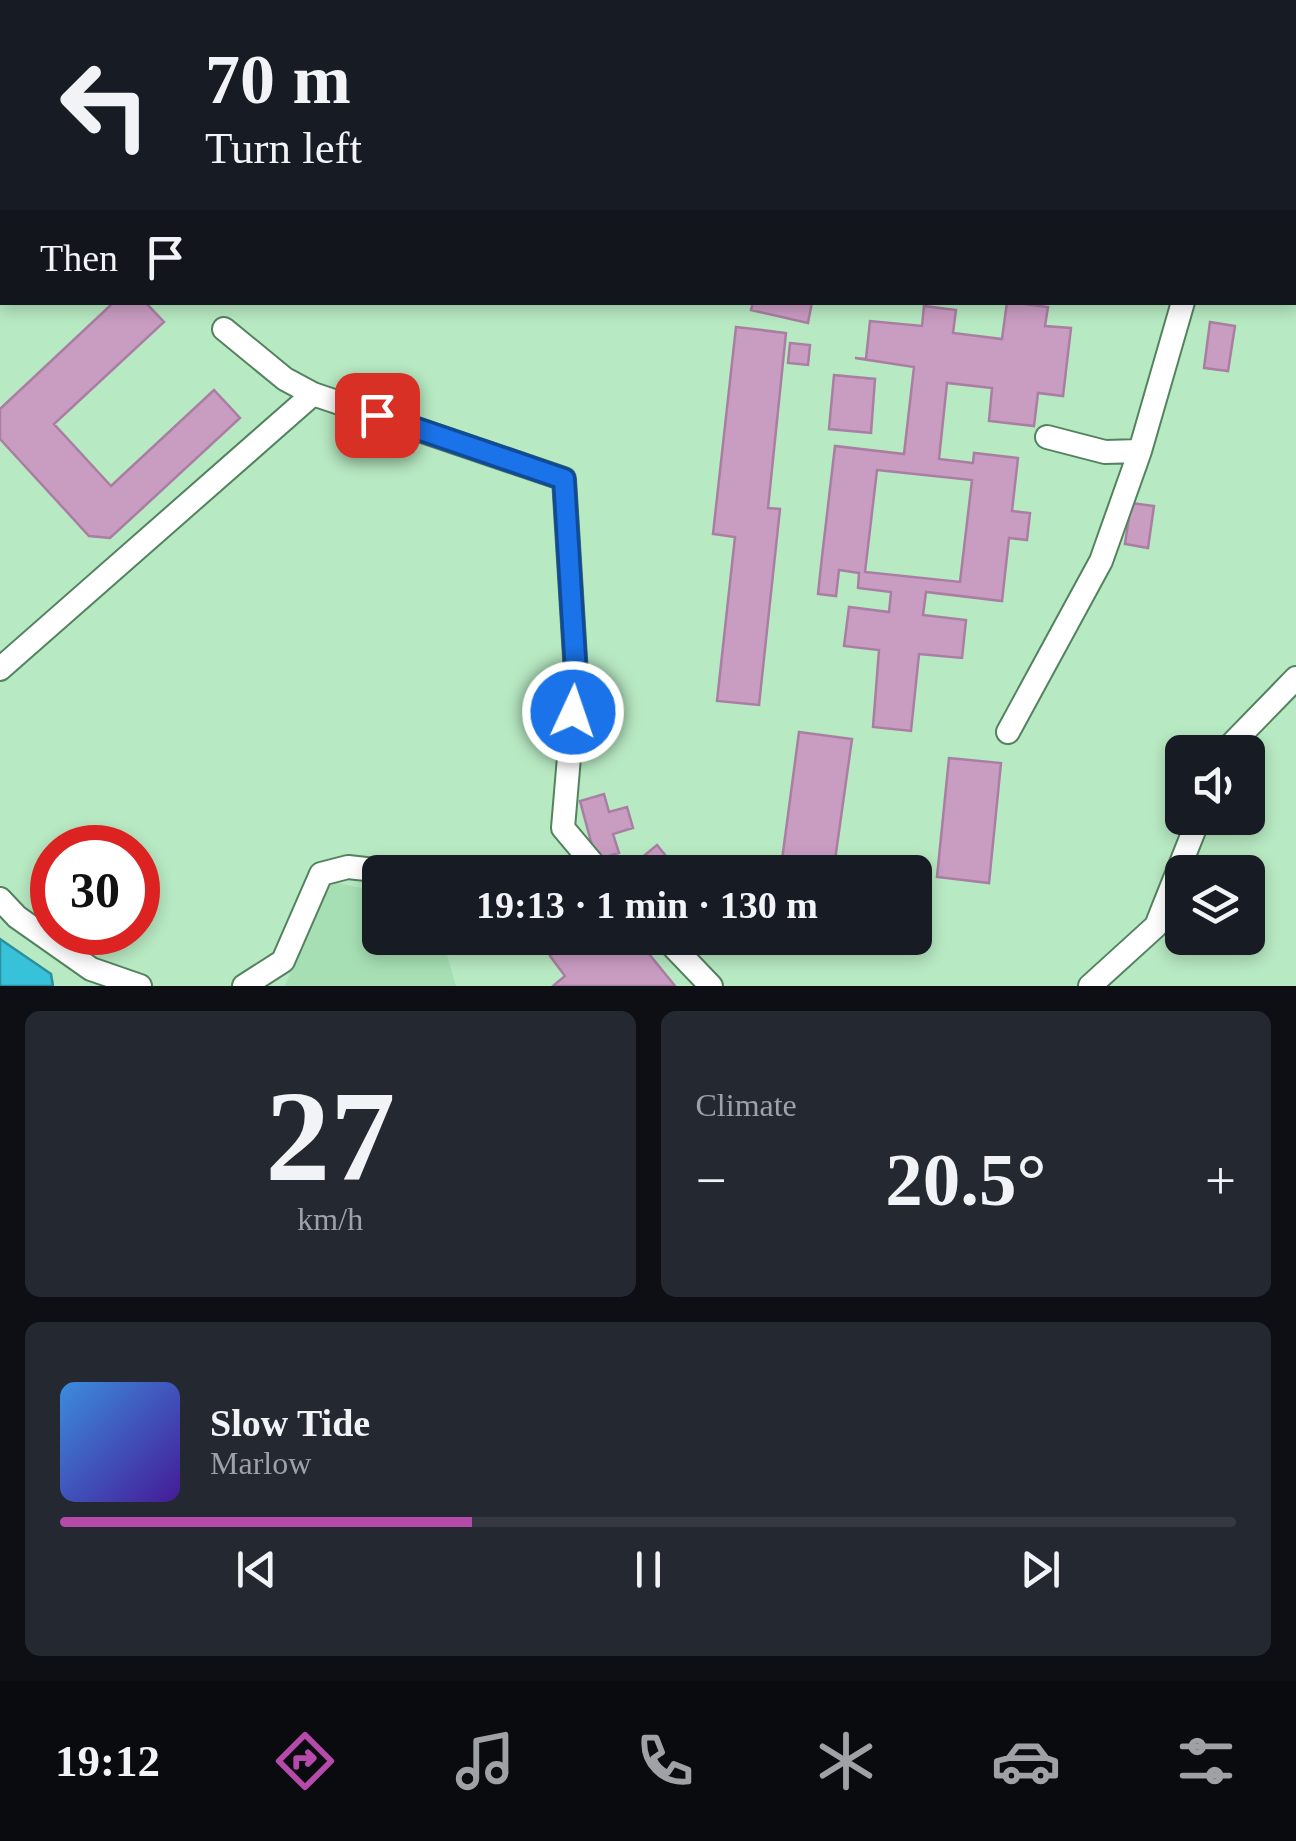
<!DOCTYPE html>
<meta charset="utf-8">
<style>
body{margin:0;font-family:Georgia,serif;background:#242831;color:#f1f3f6;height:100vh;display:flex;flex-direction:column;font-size:38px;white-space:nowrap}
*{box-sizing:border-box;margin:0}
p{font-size:32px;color:#9ea1a6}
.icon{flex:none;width:55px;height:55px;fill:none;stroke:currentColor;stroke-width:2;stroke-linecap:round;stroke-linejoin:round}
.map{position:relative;height:986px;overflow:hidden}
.details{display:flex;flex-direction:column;gap:25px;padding:25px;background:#0d0f14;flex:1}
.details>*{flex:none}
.top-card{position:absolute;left:0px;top:0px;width:1298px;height:305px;box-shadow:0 5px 15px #0003;background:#171b24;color:#f1f3f6;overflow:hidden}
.tools{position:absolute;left:1165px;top:735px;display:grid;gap:20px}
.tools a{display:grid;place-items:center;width:100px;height:100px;border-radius:15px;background:#171b24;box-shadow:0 5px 15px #0003;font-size:50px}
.speed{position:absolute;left:30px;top:825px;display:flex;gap:20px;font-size:50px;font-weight:700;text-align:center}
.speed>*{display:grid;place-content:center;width:130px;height:130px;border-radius:50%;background:#171b24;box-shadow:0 5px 15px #0003;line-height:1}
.speed .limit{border:15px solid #d22;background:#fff;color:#111}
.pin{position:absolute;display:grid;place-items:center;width:85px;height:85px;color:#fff;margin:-42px;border-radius:20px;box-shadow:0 5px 15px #0006}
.me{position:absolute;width:110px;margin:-55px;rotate:3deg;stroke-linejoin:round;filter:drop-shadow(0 0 8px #0008)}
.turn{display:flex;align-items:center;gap:35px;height:210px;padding:0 40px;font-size:45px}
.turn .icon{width:130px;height:130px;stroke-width:2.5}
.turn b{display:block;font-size:70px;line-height:85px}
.then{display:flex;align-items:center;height:95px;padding:0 40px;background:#0003;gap:20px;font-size:38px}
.big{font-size:75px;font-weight:600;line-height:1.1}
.details .widget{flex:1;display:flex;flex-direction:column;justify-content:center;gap:15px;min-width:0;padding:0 35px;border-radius:15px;background:#242831}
.details .dial{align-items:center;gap:0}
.dial b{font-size:130px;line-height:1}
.song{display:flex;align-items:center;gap:30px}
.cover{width:120px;height:120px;border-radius:15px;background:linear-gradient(135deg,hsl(210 70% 55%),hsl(260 70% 35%))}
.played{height:10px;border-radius:5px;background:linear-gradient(90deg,#b54aaa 35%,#363941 35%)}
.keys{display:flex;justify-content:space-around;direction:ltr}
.heat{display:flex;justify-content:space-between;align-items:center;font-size:55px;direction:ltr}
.details .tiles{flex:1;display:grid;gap:25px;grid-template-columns:1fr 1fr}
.widget:last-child{grid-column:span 2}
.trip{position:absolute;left:362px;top:855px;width:570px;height:100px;border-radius:15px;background:#171b24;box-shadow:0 5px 15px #0003;font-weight:600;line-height:100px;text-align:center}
.menu{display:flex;height:160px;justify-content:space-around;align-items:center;background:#090b0e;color:#9ea1a6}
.menu .icon{width:70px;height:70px}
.menu .active{color:#b54aaa}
.menu b{font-size:45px;color:#f1f3f6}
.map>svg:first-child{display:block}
.built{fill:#a7dfb4}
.water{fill:#38c2da;stroke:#2a909d;stroke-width:2.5}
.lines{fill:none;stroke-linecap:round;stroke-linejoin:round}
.stream{stroke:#2a909d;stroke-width:6}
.building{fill:#c99cc2;stroke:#aa7ea3;stroke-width:2.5;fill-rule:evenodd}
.minor-casing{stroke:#53825f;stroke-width:26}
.minor{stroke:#fff;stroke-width:22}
.route-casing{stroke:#114b97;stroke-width:25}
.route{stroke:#1a73e8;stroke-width:18}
</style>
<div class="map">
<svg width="1296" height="986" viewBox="0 0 1296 986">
<rect width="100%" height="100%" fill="#b7e9c2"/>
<path class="built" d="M328,881L380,892V938H442L456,986H285Z"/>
<path class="water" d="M0,939L51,974L53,986H0Z"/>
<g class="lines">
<path class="stream" d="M1013,2L1015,0"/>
</g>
<path class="building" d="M114,302H145L164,322L54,424L111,486L214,390L240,418L110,538L89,536L0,439V409Z
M753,302H812L808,323L751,310Z
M1007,302L1048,307L1045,326L1071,328L1063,396L1038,393L1034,426L989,421L992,388L947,383L939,459L973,463L974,453L1018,458L1012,511L1030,513L1027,540L1009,538L1002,601L926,592L923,615L966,620L962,658L919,654L911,731L873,727L879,650L844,646L849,607L889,612L891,592L858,588L859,573L839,570L836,596L818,594L822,557L835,446L904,454L914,367L855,358L866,359L870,321L922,326L924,306L956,310L953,333L1002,339ZM877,470L972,480L960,582L865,572Z
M1210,322L1235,326L1228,371L1204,368Z
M736,327L786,333L768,508L780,509L759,705L717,701L735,537L713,534Z
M790,343L810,345L808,365L788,363Z
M834,375L875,379L871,433L829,429Z
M1131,503L1154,506L1148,548L1125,544Z
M799,732L852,739L834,867L782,860Z
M949,758L1001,763L989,883L937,877Z
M604,794L609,812L627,807L633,828L613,834L619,853L596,860L580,801Z
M657,845L679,872H630L627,870Z
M573,938H636L675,986H553L565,976L550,956Z"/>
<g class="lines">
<defs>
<path id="minor" d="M1295,124H1296
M224,329L285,379L313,394L564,479L576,674L563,828L600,872
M1047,437L1105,452L1140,451
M0,669L313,394
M1008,732L1101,561L1140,451L1183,302
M1224,752L1296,678
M0,899L17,917L91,969L140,986
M665,938L711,986
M244,986L283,961L321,874L348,867L393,872
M1090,986L1156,926L1199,818"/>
</defs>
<use href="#minor" class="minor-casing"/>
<use href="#minor" class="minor"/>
</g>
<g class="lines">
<defs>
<path id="route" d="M377,415L564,479L576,674L573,712"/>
</defs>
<use href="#route" class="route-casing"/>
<use href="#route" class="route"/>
</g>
</svg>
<div class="tools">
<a><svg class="icon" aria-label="sound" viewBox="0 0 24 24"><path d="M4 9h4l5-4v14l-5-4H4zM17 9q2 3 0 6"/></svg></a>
<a><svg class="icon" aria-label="layers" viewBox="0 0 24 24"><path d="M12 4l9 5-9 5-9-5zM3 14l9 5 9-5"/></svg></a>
</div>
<div class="speed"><div class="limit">30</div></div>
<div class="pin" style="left:377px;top:415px;background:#d93025"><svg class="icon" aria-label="arrive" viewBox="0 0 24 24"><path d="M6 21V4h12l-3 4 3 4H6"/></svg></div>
<svg class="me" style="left:573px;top:712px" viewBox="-20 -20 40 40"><circle r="17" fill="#1a73e8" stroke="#fff" stroke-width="3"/><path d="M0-11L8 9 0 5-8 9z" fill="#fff"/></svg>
<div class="trip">19:13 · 1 min · 130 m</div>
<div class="top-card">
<div class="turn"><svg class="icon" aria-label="left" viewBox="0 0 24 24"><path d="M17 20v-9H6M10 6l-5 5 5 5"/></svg><div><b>70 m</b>Turn left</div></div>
<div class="then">Then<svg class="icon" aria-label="arrive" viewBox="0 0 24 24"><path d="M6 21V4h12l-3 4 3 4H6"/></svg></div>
</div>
</div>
<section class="details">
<div class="tiles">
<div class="widget dial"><b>27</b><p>km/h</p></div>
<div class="widget"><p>Climate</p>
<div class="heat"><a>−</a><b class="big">20.5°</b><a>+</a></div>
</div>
<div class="widget">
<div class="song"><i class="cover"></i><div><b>Slow Tide</b><p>Marlow</p></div></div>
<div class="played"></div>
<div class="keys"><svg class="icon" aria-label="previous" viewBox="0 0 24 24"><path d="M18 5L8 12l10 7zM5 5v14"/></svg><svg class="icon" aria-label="pause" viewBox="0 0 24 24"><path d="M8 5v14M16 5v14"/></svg><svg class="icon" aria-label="next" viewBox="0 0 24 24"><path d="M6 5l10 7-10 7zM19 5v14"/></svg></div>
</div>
</div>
</section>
<nav class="menu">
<b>19:12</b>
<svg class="icon active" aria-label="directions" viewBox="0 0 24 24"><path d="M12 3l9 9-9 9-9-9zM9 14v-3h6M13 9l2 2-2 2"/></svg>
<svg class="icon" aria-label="music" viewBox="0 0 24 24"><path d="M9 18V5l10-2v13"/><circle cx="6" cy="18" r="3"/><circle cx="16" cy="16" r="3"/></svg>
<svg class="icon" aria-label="phone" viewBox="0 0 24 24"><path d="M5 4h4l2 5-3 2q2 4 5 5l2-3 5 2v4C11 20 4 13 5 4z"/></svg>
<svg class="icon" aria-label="climate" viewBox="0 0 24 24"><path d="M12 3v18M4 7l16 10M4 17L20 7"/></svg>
<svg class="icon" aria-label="car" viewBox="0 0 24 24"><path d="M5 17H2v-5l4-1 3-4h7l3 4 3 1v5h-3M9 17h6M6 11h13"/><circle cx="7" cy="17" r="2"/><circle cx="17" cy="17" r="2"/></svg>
<svg class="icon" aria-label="filters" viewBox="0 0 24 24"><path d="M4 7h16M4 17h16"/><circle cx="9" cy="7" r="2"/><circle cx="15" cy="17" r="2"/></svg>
</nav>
